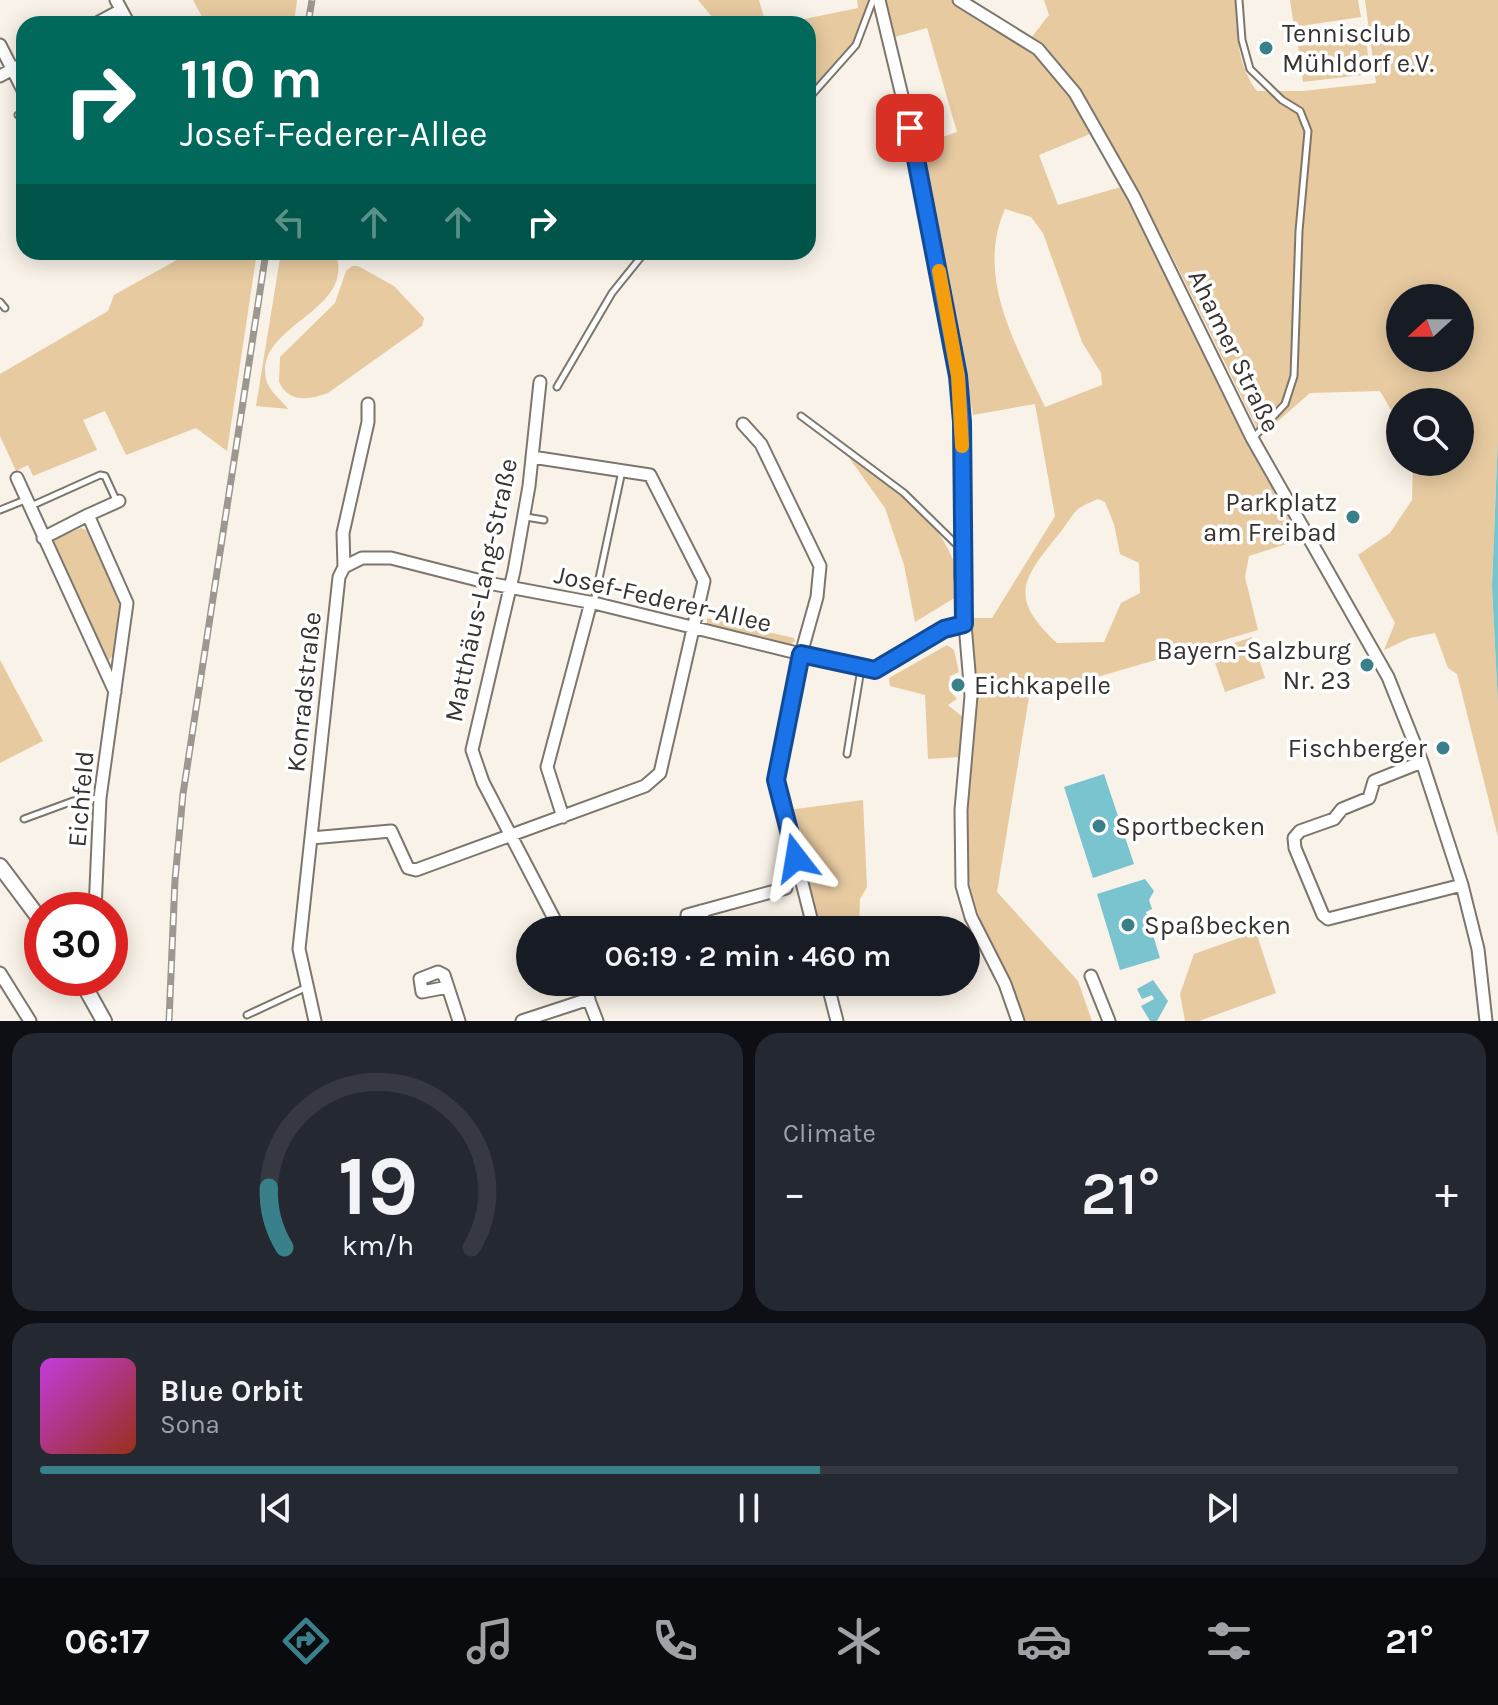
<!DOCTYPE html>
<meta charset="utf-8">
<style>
body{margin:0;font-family:Karla,sans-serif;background:#242831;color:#f1f3f6;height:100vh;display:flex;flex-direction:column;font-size:30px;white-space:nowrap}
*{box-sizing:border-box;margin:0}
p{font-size:26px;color:#9ea1a6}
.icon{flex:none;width:44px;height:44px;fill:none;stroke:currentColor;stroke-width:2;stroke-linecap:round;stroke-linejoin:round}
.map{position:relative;height:1021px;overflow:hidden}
.panel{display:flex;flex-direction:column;gap:12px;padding:12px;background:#0d0f14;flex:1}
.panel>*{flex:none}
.banner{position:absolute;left:16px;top:16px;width:800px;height:244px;border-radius:24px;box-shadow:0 4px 20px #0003;background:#00695c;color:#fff;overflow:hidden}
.needle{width:52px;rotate:249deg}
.controls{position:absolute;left:1386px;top:284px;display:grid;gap:16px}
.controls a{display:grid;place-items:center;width:88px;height:88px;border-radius:50%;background:#171b24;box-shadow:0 4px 20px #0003;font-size:40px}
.speed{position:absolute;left:24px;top:892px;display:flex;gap:16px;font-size:40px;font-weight:700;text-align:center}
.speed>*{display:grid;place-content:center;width:104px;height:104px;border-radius:50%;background:#171b24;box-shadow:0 4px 20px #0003;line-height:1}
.speed .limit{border:12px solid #d22;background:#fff;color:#111}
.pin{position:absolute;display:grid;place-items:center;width:68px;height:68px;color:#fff;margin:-34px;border-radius:16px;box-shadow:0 4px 12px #0006}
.me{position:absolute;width:88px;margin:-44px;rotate:346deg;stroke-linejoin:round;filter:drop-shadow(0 0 6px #0008)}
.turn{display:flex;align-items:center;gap:28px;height:168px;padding:0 32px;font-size:36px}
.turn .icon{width:104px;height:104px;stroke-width:2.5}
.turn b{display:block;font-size:56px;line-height:68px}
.lanes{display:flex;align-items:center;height:76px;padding:0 32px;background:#0003;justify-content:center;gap:40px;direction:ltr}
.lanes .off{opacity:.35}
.big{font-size:60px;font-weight:600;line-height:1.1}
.panel .widget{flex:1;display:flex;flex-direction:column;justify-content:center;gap:12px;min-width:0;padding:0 28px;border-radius:24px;background:#242831}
.panel .dial{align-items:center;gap:0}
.dial svg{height:208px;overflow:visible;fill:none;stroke:#363941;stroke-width:7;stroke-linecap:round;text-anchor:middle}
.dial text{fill:#f1f3f6;stroke:none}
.song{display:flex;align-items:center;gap:24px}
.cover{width:96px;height:96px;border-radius:12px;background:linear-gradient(135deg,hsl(290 70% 55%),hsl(10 70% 35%))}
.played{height:8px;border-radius:4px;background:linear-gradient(90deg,#3a808b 55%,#363941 55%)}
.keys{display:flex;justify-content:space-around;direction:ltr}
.heat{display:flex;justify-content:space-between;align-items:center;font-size:44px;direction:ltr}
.panel .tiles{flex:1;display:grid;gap:12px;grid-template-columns:1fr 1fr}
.widget:last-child{grid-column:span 2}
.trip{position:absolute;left:516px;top:916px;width:464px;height:80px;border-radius:40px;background:#171b24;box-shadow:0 4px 20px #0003;font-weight:600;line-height:80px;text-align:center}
.menu{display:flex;height:128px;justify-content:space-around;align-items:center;background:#090b0e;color:#9ea1a6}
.menu .icon{width:56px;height:56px}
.menu .active{color:#3a808b}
.menu b{font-size:36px;color:#f1f3f6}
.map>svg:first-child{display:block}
.green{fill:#e7caa0;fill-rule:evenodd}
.water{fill:#7ac4cf}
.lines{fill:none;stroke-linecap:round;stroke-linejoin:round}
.lane-casing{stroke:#7c766d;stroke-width:9}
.street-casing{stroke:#7c766d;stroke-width:15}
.secondary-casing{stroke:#7c766d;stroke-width:18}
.lane{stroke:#fff;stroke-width:5}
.street{stroke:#fff;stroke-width:11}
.secondary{stroke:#fff;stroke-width:14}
.rail-casing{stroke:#9d9790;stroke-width:7}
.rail{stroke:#fff;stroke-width:4;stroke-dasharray:12;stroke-linecap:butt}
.route-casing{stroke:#114b97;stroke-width:20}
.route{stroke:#1a73e8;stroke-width:14}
.slow{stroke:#f59e0b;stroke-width:14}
.poi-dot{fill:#3a808b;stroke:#fff;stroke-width:3}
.labels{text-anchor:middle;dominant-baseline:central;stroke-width:7;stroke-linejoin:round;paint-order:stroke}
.poi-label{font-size:26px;fill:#373430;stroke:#fff;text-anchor:start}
.street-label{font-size:26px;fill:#373430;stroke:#fff}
</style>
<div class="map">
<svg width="1498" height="1021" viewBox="0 0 1498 1021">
<rect width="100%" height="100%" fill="#f9f2e8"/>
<path class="green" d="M193,0H297L294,24H206Z
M698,0H759L766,24H718Z
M857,0H869L863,23L847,54L808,96V24H780L858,8Z
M883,0H950L1040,58L1070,96L1090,134L1039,155L1058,205L1121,187L1250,445L1299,535L1296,541L1249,556L1245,577L1258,630L1029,697L997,892L1078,981L1092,1021H1026C1007,970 973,922 967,868C958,785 986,704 969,618H992L1055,516L1035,404L973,415L919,145L957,132L927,28L891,38ZM1005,209L1031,217L1043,233L1082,342L1101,373L1102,385L1045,407C1016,345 975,277 1005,209ZM1098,499L1105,502L1114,524L1120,554L1139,563L1140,593L1121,603L1104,642L1057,643C1005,595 1025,577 1062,530C1078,509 1072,510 1098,499Z
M1044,0H1237C1236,33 1237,64 1257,91H1303L1376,83L1365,0H1498V436L1492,586L1498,705V837L1457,674L1448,668L1435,633L1410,638L1384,650L1395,623L1358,555L1390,533L1412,500L1413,462H1460V402H1400V425L1380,391L1310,393L1261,436C1225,367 1086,61 1031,38L1049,15ZM1400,298H1460V358H1400Z
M1290,0H1358L1361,17L1294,27Z
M1366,38L1370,74L1303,82L1298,46Z
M191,252H257L227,451L196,428L126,455L105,411L83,420L97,450L33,476L28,465L16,471L0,436V374L108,311L114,295Z
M281,252H328L337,258C351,313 255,325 266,379C269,392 281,399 288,409L256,406Z
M352,266H358L394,286L424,318L422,326L328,393C309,400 289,403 279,382L280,357L335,303L346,271Z
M840,445C876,474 937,515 953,560C957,572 956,585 956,597L915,622L904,565L885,508Z
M81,528L89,531L120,605L114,654L109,660L105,659L52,543L55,539Z
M707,618L794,638L795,641L790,645L707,626Z
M1252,637L1265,678L1225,692L1211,651Z
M947,645L954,650L959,672L950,676L949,690L957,699L948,705L964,718L961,757L928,759L925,695L890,686L889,678Z
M0,660L43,741L0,763Z
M863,800L867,887L860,899L859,930H808L781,811Z
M1256,932L1276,993L1199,1021H1185L1180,994L1194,954Z"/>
<path class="water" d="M1498,436V705L1492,586Z
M1104,774L1134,864L1093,878L1064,787Z
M1145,879L1154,891L1149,900L1152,909L1146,912L1160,958L1120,970L1097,894Z
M1153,980L1168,1001L1157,1021H1150L1141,1006L1154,999L1152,995L1142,999L1137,989Z"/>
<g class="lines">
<defs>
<path id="lane" d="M1239,0L1242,40L1250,69L1282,100L1300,111L1308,131L1299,231L1294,376L1285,404L1254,437
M808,99L856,45L873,0
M18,115L24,112
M0,302L5,308
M557,387L612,293L645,252
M801,416L904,493L960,548
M31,506L100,475L105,476L117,502
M0,510L25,500
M526,517L544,520
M594,602L622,471
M847,754L861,669
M24,819L73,801L99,798
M247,1015L305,988"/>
<path id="street" d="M116,0L129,24
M879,0L916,154L961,401V576L971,696L961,810L962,886L971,917L1005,984L1018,1021
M959,0L1038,49L1075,93L1134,197L1252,438L1388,677L1422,762L1462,885L1478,949L1486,1021
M95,24L121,10
M0,45L24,92
M0,76L24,63
M540,382L529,486L514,571L472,750L483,782L560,930
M743,424L761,444L820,566L817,597L801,654L776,780L814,930
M17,478L115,692
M88,515L119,501
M43,538L88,515L127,603L100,798L95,910
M344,567L362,558H391L493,584L594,603L866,670C902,668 928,629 964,624
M1422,762L1374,781L1369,798L1342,809L1334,819L1300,831L1294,838L1295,848L1323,915L1328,919L1462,885
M563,817L547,767L591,602
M311,838L391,831L408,868L416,870L645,786L660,773L704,581L650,475L532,457
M701,911L707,930
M687,930V915L786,888
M0,973L30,1021
M1091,976L1109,1021
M582,982L597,1021
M827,982L837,1021
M448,987L422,992L420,979L438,972L444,975L459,1021
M586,991L614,982
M315,1021L299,949L339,577L344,567L343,533L368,422V404
M522,1021L589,999"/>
<path id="secondary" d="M0,866L42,922
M80,978L104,1021"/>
</defs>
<use href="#lane" class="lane-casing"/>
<use href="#street" class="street-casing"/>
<use href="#secondary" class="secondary-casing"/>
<use href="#lane" class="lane"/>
<use href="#street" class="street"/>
<use href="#secondary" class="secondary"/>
<defs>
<path id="rail" d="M308,24L312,0
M169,1021L175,880L183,794L266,252"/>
</defs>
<use href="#rail" class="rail-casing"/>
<use href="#rail" class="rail"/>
</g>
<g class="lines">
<defs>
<path id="route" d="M796,858L776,780L801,654L875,670L944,629L964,624L962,422L958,376L910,128"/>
</defs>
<use href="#route" class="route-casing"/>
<use href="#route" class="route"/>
<path class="slow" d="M939,271L958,376L962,446"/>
</g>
<g class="poi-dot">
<circle cx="1266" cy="48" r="8"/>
<circle cx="1353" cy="517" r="8"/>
<circle cx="1367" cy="665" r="8"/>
<circle cx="958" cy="685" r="8"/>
<circle cx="1443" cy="748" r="8"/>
<circle cx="1099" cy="826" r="8"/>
<circle cx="1128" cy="925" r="8"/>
</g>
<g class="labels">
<g class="poi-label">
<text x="1282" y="33">Tennisclub<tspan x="1282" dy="30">Mühldorf e.V.</tspan></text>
<text x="1337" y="502" text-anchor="end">Parkplatz<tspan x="1337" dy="30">am Freibad</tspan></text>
<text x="1351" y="650" text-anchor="end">Bayern-Salzburg<tspan x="1351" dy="30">Nr. 23</tspan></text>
<text x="974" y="685">Eichkapelle</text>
<text x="1427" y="748" text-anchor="end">Fischberger</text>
<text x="1115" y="826">Sportbecken</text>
<text x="1144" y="925">Spaßbecken</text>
</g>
<g class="street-label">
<text transform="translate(1234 351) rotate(64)">Ahamer Straße</text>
<text transform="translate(481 590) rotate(-78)">Matthäus-Lang-Straße</text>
<text transform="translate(663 599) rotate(13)">Josef-Federer-Allee</text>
<text transform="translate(304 692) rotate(-84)">Konradstraße</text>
<text transform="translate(81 799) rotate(-85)">Eichfeld</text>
</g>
</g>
</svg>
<div class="controls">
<a><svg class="needle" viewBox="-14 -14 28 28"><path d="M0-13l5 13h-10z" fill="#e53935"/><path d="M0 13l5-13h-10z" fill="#9ea1a6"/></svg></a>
<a><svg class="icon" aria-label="search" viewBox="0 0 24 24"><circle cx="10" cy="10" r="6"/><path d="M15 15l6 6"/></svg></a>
</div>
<div class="speed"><div class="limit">30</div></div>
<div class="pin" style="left:910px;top:128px;background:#d93025"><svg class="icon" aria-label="arrive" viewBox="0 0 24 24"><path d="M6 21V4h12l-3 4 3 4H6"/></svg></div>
<svg class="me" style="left:796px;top:858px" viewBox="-20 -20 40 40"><path d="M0-17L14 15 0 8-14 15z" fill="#1a73e8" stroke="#fff" stroke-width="4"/></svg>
<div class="trip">06:19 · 2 min · 460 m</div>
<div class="banner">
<div class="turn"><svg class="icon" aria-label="right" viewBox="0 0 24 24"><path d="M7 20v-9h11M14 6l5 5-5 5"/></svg><div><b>110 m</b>Josef-Federer-Allee</div></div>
<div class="lanes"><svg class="icon off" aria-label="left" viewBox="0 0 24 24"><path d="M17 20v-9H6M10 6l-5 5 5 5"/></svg><svg class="icon off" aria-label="ahead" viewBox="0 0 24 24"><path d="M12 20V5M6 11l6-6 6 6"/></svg><svg class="icon off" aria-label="ahead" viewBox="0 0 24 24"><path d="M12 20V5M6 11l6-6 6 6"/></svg><svg class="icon" aria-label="right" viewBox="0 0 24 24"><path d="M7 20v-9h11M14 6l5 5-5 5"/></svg></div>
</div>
</div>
<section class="panel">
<div class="tiles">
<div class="widget dial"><svg viewBox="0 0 100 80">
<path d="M14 69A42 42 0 1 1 86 69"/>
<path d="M14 69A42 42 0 0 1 8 46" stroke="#3a808b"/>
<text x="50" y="56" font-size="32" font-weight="700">19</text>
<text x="50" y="72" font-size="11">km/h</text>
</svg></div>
<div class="widget"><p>Climate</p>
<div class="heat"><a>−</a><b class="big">21°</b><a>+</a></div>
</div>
<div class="widget">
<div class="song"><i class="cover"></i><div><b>Blue Orbit</b><p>Sona</p></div></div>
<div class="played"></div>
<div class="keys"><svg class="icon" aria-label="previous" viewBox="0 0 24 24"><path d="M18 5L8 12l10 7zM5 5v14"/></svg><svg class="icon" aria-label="pause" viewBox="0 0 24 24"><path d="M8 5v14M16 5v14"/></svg><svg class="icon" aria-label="next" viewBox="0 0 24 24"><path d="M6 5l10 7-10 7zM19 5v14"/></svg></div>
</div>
</div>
</section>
<nav class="menu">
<b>06:17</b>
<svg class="icon active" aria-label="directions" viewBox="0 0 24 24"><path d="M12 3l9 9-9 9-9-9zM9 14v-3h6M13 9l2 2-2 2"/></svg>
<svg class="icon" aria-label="music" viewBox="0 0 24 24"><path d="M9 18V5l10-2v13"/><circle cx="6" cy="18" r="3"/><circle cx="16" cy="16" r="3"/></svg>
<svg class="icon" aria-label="phone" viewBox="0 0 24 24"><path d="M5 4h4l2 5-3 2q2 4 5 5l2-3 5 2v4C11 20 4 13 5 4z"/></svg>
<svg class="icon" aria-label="climate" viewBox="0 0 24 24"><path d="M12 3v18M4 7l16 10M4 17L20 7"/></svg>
<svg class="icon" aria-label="car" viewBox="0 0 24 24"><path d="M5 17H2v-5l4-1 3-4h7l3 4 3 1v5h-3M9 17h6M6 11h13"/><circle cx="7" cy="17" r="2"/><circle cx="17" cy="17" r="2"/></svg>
<svg class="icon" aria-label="filters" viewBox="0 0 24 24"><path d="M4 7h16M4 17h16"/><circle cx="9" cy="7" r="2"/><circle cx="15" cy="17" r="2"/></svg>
<b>21°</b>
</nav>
